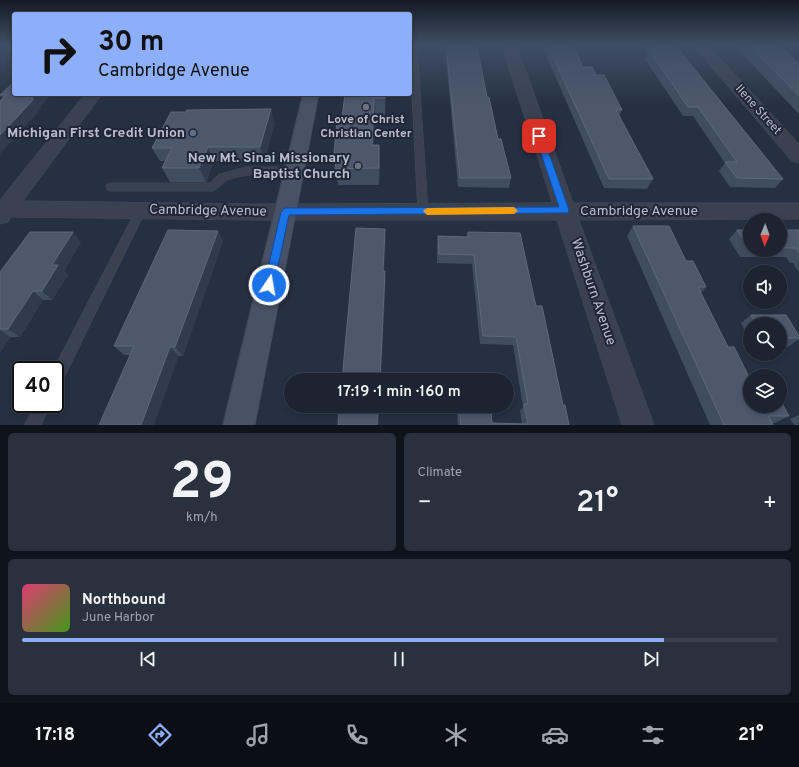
<!DOCTYPE html>
<meta charset="utf-8">
<style>
body{margin:0;font-family:Overpass,sans-serif;background:#29303e;color:#f1f3f6;height:100vh;display:flex;flex-direction:column;font-size:15px;white-space:nowrap}
*{box-sizing:border-box;margin:0}
p{font-size:13px;color:#a0a4ac}
.icon{flex:none;width:22px;height:22px;fill:none;stroke:currentColor;stroke-width:2;stroke-linecap:round;stroke-linejoin:round}
.map{position:relative;height:425px;overflow:hidden}
.sheet{display:flex;flex-direction:column;gap:8px;padding:8px;background:#0f141c;flex:1}
.sheet>*{flex:none}
.banner{position:absolute;left:12px;top:12px;width:400px;height:84px;border-radius:4px;box-shadow:0 2px 6px #0003,0 0 0 1px #3a414d;background:#8daffb;color:#111;overflow:hidden}
.needle{width:26px;rotate:181deg}
.fabs{position:absolute;left:743px;top:213px;display:grid;gap:8px}
.fabs a{display:grid;place-items:center;width:44px;height:44px;border-radius:50%;background:#1c2432;box-shadow:0 2px 6px #0003,0 0 0 1px #3a414d;font-size:20px}
.speed{position:absolute;left:12px;top:361px;display:flex;gap:8px;font-size:20px;font-weight:700;text-align:center}
.speed>*{display:grid;place-content:center;width:52px;height:52px;border-radius:50%;background:#1c2432;box-shadow:0 2px 6px #0003,0 0 0 1px #3a414d;line-height:1}
.speed .limit{border:2px solid #111;border-radius:6px;background:#fff;color:#111}
.pin{position:absolute;display:grid;place-items:center;width:34px;height:34px;color:#fff;margin:-17px;border-radius:8px;box-shadow:0 2px 6px #0006}
.me{position:absolute;width:44px;margin:-22px;rotate:12deg;stroke-linejoin:round;filter:drop-shadow(0 0 3px #0008)}
.turn{display:flex;align-items:center;gap:14px;height:84px;padding:0 20px;font-size:18px}
.turn .icon{width:52px;height:52px;stroke-width:2.5}
.turn b{display:block;font-size:28px;line-height:34px}
.big{font-size:30px;font-weight:600;line-height:1.1}
.sheet .widget{flex:1;display:flex;flex-direction:column;justify-content:center;gap:6px;min-width:0;padding:0 14px;border-radius:6px;background:#29303e}
.sheet .dial{align-items:center;gap:0}
.dial b{font-size:52px;line-height:1}
.song{display:flex;align-items:center;gap:12px}
.cover{width:48px;height:48px;border-radius:6px;background:linear-gradient(135deg,hsl(340 70% 55%),hsl(100 70% 35%))}
.played{height:4px;border-radius:2px;background:linear-gradient(90deg,#8daffb 85%,#3a414d 85%)}
.keys{display:flex;justify-content:space-around;direction:ltr}
.heat{display:flex;justify-content:space-between;align-items:center;font-size:22px;direction:ltr}
.sheet .tiles{flex:1;display:grid;gap:8px;grid-template-columns:1fr 1fr}
.widget:last-child{grid-column:span 2}
.trip{position:absolute;left:284px;top:373px;width:230px;height:40px;border-radius:20px;background:#1c2432;box-shadow:0 2px 6px #0003,0 0 0 1px #3a414d;font-weight:600;line-height:40px;text-align:center}
.tabs{display:flex;height:64px;justify-content:space-around;align-items:center;background:#0b0e14;color:#a0a4ac}
.tabs .icon{width:28px;height:28px}
.tabs .current{color:#8daffb}
.tabs b{font-size:18px;color:#f1f3f6}
.map>svg:first-child{display:block}
.lines{fill:none;stroke-linecap:round;stroke-linejoin:round}
.lane-casing{stroke:#444b5b;stroke-width:1}
.street-casing{stroke:#444b5b;stroke-width:1}
.secondary-casing{stroke:#444b5b;stroke-width:1}
.lane{fill:#3a4252;fill-rule:evenodd}
.street{fill:#3a4252;fill-rule:evenodd}
.secondary{fill:#485165;fill-rule:evenodd}
.wall{fill:#404c60}
.shaded-wall{fill:#303b4f}
.building{fill:#4d586c;stroke:#5d687b}
.route{fill:#1a73e8;stroke:#114b97}
.slow{fill:#f59e0b}
.worship-dot{fill:#6b7280;stroke:#1f2737;stroke-width:1.5}
.service-dot{fill:#5c6f8a;stroke:#1f2737;stroke-width:1.5}
.labels{text-anchor:middle;dominant-baseline:central;stroke-width:4;stroke-linejoin:round;paint-order:stroke}
.far-street-label{font-size:12px;fill:#b7bdcc;stroke:#1f2737}
.far-poi-label{font-size:12px;font-weight:bold;fill:#b7bdcc;stroke:#1f2737}
.poi-label{font-size:14px;font-weight:bold;fill:#b7bdcc;stroke:#1f2737;text-anchor:end}
.street-label{font-size:14px;fill:#b7bdcc;stroke:#1f2737}
</style>
<div class="map">
<svg width="799" height="425" viewBox="0 0 799 425">
<rect width="100%" height="100%" fill="#253042"/>
<g class="lines">
<defs>
<path id="lane" d="M410,46H417L428,211L427,214L423,215L419,214L418,211Z
M246,167H294L299,170L294,173C272,174 249,172 228,180C222,182 219,189 213,191H111L107,190L106,187L107,184L111,183H210L218,175Z
M141,206L145,207L146,210L60,386L55,388V370H53L136,210L137,207Z
M35,404H51L41,425H25Z"/>
<path id="street" d="M502,46H517L573,203H799V219L579,220L654,425H622L557,220H255L11,217L8,222L0,224V200L85,94H102L23,201L255,204L552,203Z
M694,46H709L799,144V163L792,161Z"/>
<path id="secondary" d="M303,94H319L255,425H223Z"/>
</defs>
<use href="#lane" class="lane-casing"/>
<use href="#street" class="street-casing"/>
<use href="#secondary" class="secondary-casing"/>
<use href="#lane" class="lane"/>
<use href="#street" class="street"/>
<use href="#secondary" class="secondary"/>
</g>
<path class="wall" d="M445,46H477L487,97L498,139L511,178L509,188L458,187Z
M542,46H573L583,67L596,75L622,110L619,116L653,179L647,189L604,188Z
M643,46H676L783,179L775,188L730,187L719,171L725,163L693,116H683L645,59L648,53Z
M735,46H780L799,64V114Z
M14,82L40,107L41,109L3,98L0,95Z
M345,94H386L385,115H375L373,145L380,162L379,185H338L334,153L341,125Z
M275,123L264,161H214L206,182H170L162,168L165,161H160L152,148Z
M633,226L686,261L706,287L701,293L750,406L789,416L775,423H772L773,425H710L627,236Z
M737,230H750V250H780V230H799V272L793,263H790L786,257H740L729,239Z
M218,231L223,241L183,356L124,355L114,346Z
M468,232L536,306L563,405L569,425H458L457,415L459,408L492,423L522,424L520,411L523,407L513,345L480,344L472,264L437,263V246L438,236L467,237Z
M81,242L64,271L68,275L52,300H43L20,337H10L0,353V272Z
M751,315H786L799,336V339L788,347L780,346V324H750V341L741,323Z
M799,415V425H794L790,419Z"/>
<path class="shaded-wall" d="M36,94H52L40,107L41,109L0,154V135Z
M385,94H386L385,115Z
M374,98L375,115L373,162L372,145Z
M271,109L275,123L264,161L260,147Z
M379,145L380,162L379,185Z
M208,147L214,161L206,182L199,168Z
M385,229L386,238L384,280L383,271Z
M218,231L223,241L183,356L175,347Z
M73,232L81,242L64,271L68,275L52,300L42,291L52,265Z
M385,271L386,280L381,380H380Z
M33,291L43,300L20,337L8,329Z
M0,330L10,337L0,353Z
M170,347L179,356L154,425H141Z
M378,406H379V425H377Z"/>
<path class="building" d="M446,46H477L487,97H489L498,139H501L511,178H460Z
M548,46H573L583,67H592L596,75H604L622,110H616L653,179H609Z
M653,46H676L783,179L737,178L725,162H737L698,107H688L649,50L656,51Z
M750,46H780L799,64V96Z
M14,82V94H36L31,99H34L0,135V101L6,95H0Z
M345,94H385V98H374L372,145H379V168L335,169L337,153H334L336,131L337,125H341Z
M271,109L260,147H208L199,168H162L172,148H152L171,112H186L187,110Z
M633,226H669L686,261H693L706,287H698L728,347H734L750,379V406H780V400L789,416H769L773,425H724Z
M356,228L385,229L383,271H385L380,380H342Z
M168,230L218,231L175,347H170L141,425H99L134,346H114Z
M737,230H750V248H749Z
M780,230H799V253L796,248H780Z
M30,232H73L52,265H58L42,291H33L8,329H0V272Z
M468,232L520,233L536,306H542L563,405H565L569,425H461L459,408L491,409L492,423L528,424L524,404H528L516,337L483,336L474,255L439,254L438,236L468,237Z
M751,315H786L799,336V338H780V324H756Z
M339,406H378L377,425H338Z"/>
<linearGradient id="sky" x2="0" y2="1"><stop stop-color="#141a24"/><stop offset="0.43" stop-color="#404e65"/><stop offset="1" stop-color="#404e65" stop-opacity="0"/></linearGradient>
<rect width="799" height="106" fill="url(#sky)"/>
<path class="route" d="M539,133L543,136L569,210L568,213L289,215L274,285L273,288L269,290L266,288L264,285L281,212L285,208L559,207L535,136Z"/>
<path class="slow" d="M514,207L518,211L514,214L427,215L423,211L427,208Z"/>
<g class="worship-dot">
<circle cx="366" cy="107" r="4"/>
<circle cx="358" cy="166" r="4"/>
</g>
<circle class="service-dot" cx="193" cy="133" r="4"/>
<g class="labels">
<g class="far-street-label">
<text transform="translate(758 110) rotate(48)">Ilene Street</text>
</g>
<g class="far-poi-label">
<text x="366" y="120">Love of Christ<tspan x="366" dy="14">Christian Center</tspan></text>
</g>
<g class="poi-label">
<text x="185" y="133">Michigan First Credit Union</text>
<text x="350" y="158">New Mt. Sinai Missionary<tspan x="350" dy="16">Baptist Church</tspan></text>
</g>
<g class="street-label">
<text transform="translate(208 211) rotate(1)">Cambridge Avenue</text>
<text x="639" y="211">Cambridge Avenue</text>
<text transform="translate(593 292) rotate(71)">Washburn Avenue</text>
</g>
</g>
</svg>
<div class="fabs">
<a><svg class="needle" viewBox="-14 -14 28 28"><path d="M0-13l5 13h-10z" fill="#e53935"/><path d="M0 13l5-13h-10z" fill="#a0a4ac"/></svg></a>
<a><svg class="icon" aria-label="sound" viewBox="0 0 24 24"><path d="M4 9h4l5-4v14l-5-4H4zM17 9q2 3 0 6"/></svg></a>
<a><svg class="icon" aria-label="search" viewBox="0 0 24 24"><circle cx="10" cy="10" r="6"/><path d="M15 15l6 6"/></svg></a>
<a><svg class="icon" aria-label="layers" viewBox="0 0 24 24"><path d="M12 4l9 5-9 5-9-5zM3 14l9 5 9-5"/></svg></a>
</div>
<div class="speed"><div class="limit">40</div></div>
<div class="pin" style="left:539px;top:136px;background:#d93025"><svg class="icon" aria-label="arrive" viewBox="0 0 24 24"><path d="M6 21V4h12l-3 4 3 4H6"/></svg></div>
<svg class="me" style="left:269px;top:285px" viewBox="-20 -20 40 40"><circle r="17" fill="#1a73e8" stroke="#fff" stroke-width="3"/><path d="M0-11L8 9 0 5-8 9z" fill="#fff"/></svg>
<div class="trip">17:19 · 1 min · 160 m</div>
<div class="banner">
<div class="turn"><svg class="icon" aria-label="right" viewBox="0 0 24 24"><path d="M7 20v-9h11M14 6l5 5-5 5"/></svg><div><b>30 m</b>Cambridge Avenue</div></div>
</div>
</div>
<section class="sheet">
<div class="tiles">
<div class="widget dial"><b>29</b><p>km/h</p></div>
<div class="widget"><p>Climate</p>
<div class="heat"><a>−</a><b class="big">21°</b><a>+</a></div>
</div>
<div class="widget">
<div class="song"><i class="cover"></i><div><b>Northbound</b><p>June Harbor</p></div></div>
<div class="played"></div>
<div class="keys"><svg class="icon" aria-label="previous" viewBox="0 0 24 24"><path d="M18 5L8 12l10 7zM5 5v14"/></svg><svg class="icon" aria-label="pause" viewBox="0 0 24 24"><path d="M8 5v14M16 5v14"/></svg><svg class="icon" aria-label="next" viewBox="0 0 24 24"><path d="M6 5l10 7-10 7zM19 5v14"/></svg></div>
</div>
</div>
</section>
<nav class="tabs">
<b>17:18</b>
<svg class="icon current" aria-label="directions" viewBox="0 0 24 24"><path d="M12 3l9 9-9 9-9-9zM9 14v-3h6M13 9l2 2-2 2"/></svg>
<svg class="icon" aria-label="music" viewBox="0 0 24 24"><path d="M9 18V5l10-2v13"/><circle cx="6" cy="18" r="3"/><circle cx="16" cy="16" r="3"/></svg>
<svg class="icon" aria-label="phone" viewBox="0 0 24 24"><path d="M5 4h4l2 5-3 2q2 4 5 5l2-3 5 2v4C11 20 4 13 5 4z"/></svg>
<svg class="icon" aria-label="climate" viewBox="0 0 24 24"><path d="M12 3v18M4 7l16 10M4 17L20 7"/></svg>
<svg class="icon" aria-label="car" viewBox="0 0 24 24"><path d="M5 17H2v-5l4-1 3-4h7l3 4 3 1v5h-3M9 17h6M6 11h13"/><circle cx="7" cy="17" r="2"/><circle cx="17" cy="17" r="2"/></svg>
<svg class="icon" aria-label="filters" viewBox="0 0 24 24"><path d="M4 7h16M4 17h16"/><circle cx="9" cy="7" r="2"/><circle cx="15" cy="17" r="2"/></svg>
<b>21°</b>
</nav>
